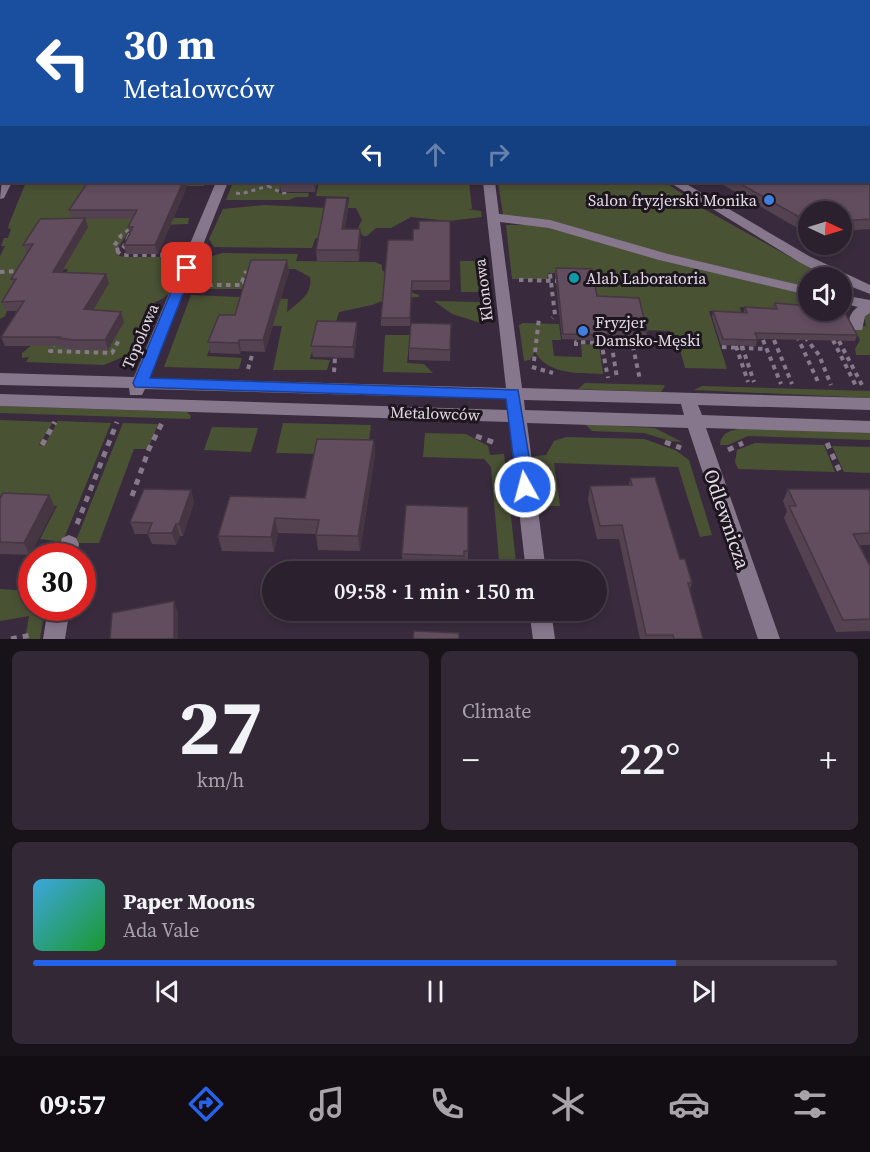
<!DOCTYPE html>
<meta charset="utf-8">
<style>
body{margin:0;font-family:"Source Serif 4",serif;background:#332836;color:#f1f3f6;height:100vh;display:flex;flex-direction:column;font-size:22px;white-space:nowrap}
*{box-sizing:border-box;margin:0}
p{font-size:20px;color:#a6a3aa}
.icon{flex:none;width:33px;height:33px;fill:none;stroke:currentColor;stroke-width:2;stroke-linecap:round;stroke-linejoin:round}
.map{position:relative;height:639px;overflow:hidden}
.drawer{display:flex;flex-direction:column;gap:12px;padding:12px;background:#181219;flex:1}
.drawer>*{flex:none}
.top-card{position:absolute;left:0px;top:0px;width:870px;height:183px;box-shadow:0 3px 9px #0003,0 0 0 2px #473e4a;background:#1a4fa0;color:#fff;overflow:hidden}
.needle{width:39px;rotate:94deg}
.tools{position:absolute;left:798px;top:201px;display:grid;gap:12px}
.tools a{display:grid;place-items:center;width:54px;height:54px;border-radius:50%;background:#2b202e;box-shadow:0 3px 9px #0003,0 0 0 2px #473e4a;font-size:30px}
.speed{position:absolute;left:18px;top:543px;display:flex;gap:12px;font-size:30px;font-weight:700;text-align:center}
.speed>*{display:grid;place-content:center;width:78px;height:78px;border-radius:50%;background:#2b202e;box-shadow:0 3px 9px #0003,0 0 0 2px #473e4a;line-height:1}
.speed .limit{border:9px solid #d22;background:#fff;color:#111}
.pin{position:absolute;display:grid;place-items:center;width:51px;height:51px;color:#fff;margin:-26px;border-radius:12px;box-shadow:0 3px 9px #0006}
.me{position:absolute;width:66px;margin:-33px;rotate:353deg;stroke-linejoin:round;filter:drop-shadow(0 0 4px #0008)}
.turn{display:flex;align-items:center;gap:21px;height:126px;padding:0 24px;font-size:27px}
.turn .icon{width:78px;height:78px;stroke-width:2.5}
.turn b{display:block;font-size:42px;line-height:51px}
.lanes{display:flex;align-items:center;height:57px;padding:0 24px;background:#0003;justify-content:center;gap:30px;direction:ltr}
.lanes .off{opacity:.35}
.big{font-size:45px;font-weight:600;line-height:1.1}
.drawer .card{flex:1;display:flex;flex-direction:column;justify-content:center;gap:9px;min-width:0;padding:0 21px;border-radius:9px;background:#332836}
.drawer .dial{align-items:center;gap:0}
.dial b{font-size:78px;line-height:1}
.song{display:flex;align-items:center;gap:18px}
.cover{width:72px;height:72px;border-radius:9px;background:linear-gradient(135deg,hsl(200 70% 55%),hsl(130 70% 35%))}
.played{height:6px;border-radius:3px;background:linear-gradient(90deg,#2563eb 80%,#473e4a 80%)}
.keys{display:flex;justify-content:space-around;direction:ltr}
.heat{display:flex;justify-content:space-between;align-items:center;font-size:33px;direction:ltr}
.drawer .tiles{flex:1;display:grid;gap:12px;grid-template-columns:1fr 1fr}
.card:last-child{grid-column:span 2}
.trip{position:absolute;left:262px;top:561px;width:345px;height:60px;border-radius:30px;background:#2b202e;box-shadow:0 3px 9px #0003,0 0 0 2px #473e4a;font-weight:600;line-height:60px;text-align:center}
.menu{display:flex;height:96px;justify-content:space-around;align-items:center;background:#110d12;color:#a6a3aa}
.menu .icon{width:42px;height:42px}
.menu .selected{color:#2563eb}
.menu b{font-size:27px;color:#f1f3f6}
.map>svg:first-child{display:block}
.green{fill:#4a5234}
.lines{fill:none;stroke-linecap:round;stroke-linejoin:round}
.stream{fill:#04272b;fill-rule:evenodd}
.path-far3{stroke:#867989;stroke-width:2;stroke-dasharray:3 3;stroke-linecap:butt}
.path-far2{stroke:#867989;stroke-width:3;stroke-dasharray:4 4;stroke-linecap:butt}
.path-far1{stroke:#867989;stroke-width:4;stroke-dasharray:4.5 4.5;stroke-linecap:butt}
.path{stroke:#867989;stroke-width:5;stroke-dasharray:6 6;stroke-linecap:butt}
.minor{fill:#87778c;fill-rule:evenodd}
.rail{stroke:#beb3c0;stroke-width:3;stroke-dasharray:6 6;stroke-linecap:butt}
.wall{fill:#544251}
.shaded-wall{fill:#453642}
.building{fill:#624d5e;stroke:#453642;stroke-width:1.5}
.route{fill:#2563eb;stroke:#184099;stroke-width:1.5}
.shop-dot{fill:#3f7fe0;stroke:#1d161f;stroke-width:2}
.culture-dot{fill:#0f9aa8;stroke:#1d161f;stroke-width:2}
.labels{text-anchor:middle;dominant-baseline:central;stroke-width:6;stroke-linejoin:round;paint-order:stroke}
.poi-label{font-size:16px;fill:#e5dbe7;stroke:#1d161f;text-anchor:start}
.street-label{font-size:16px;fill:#e5dbe7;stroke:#1d161f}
.near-street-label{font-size:20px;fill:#e5dbe7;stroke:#1d161f}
</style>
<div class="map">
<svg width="870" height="639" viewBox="0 0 870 639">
<rect width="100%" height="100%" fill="#392b3d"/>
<path class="green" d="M26,182H206L204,186H165L159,218H189L188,224L132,226L116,251L119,256L127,257H174L172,263L178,264C181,281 171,297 155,302L132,353L104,365L26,362L29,357L22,358V353L32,345L68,269H25L5,316L0,319V256L5,246H1L4,238H8L11,229L8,228L9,224Z
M233,182H282L279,193H309L308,197H296L289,200H226Z
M319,182H469L472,209H467L481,211L482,217L449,221L411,217L391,228H376L367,236H363L358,228L362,220L356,208H348L349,197L316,196Z
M498,182H665L704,209L826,277L808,278V309L804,306L773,305L774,309L740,307L741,312L709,311L727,369L685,368L677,338H672L670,331L645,330L598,310L592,274L554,273H548L547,279H512L506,225H532L503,215Z
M264,205L327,208L320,237L315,239L312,248L214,247L209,239L223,209Z
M223,253L298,254L296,261L375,262L382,265V270L404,290L419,295V297L387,299L372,305L339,312L335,325L317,331L310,359L330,360L327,370H273L282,326L219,325L207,356L242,358L239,369L164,367L191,295L288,299L287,312C299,302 313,294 310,277L295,269H253L247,289H193L204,261H208L205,258Z
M460,261H476L479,292H461Z
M434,301L480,302L481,323L452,314Z
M870,312V355H856L855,349L860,340L853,327L866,326L864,316Z
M523,323L559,324L561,340H552L554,356L582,357L581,344L599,345L603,374C579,373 548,375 535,352L530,360L524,361L519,325Z
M385,335H410L407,363L424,364L433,373L383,372Z
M585,383L662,385L665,386L661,392L578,389Z
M702,386L870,391V398L694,390Z
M0,406L187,412L191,416L190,419L0,413Z
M0,420L53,422L39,445L44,446L58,421L111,423L61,546L49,556L55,541L40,539L57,506L0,504Z
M123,423L158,424L148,449H134L99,543H75Z
M283,423L371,425L367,455L276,453Z
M585,424L655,428L682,442L670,441L644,433L592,431Z
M212,427L258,428L251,452L204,450Z
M743,428L870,433V440L748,436L728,445H720C721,432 732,430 743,428Z
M425,433L466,434L488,446L490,455L504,454L517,571H500L491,467L484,459L423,457Z
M566,437L644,439L675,450L689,460L712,535L700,537L678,467L554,463L560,506H541L535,456L546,455L554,441Z
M755,443L824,445L835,472L738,469L735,462L737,450Z
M832,446L870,447V473L844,472Z
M0,589L31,591L32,608H45L40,639H25L29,616L0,621Z"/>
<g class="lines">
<path class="stream" d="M161,0H168L165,2H156Z
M0,9H2V11H0Z
M0,86H2V90H0Z"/>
<path class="path-far3" d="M21,2L23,0
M0,48L2,45"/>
<path class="path-far2" d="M268,186L282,193L290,192
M236,193L241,194L268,186L270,182
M119,237L132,227
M128,237L131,230"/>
<path class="path-far1" d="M129,236L123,248L118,252L122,255H171
M118,252L117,247L114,246L121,236
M0,272L20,271
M550,274L555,315L552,318
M519,280L556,281
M242,282L246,271
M199,285H241L242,282H250
M610,335L617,378
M797,336L819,384
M631,337L640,380
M805,337L819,355L831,385
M763,340L781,384
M774,340L792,384
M833,340L856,386
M601,341L608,378
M839,341L862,385
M55,342L50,351L112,353L120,338
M576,346V342L602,343
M736,346L748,382
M742,346L754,382
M722,347L766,349
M534,361L539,318
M532,367L553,373
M248,369L253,352
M334,372L335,358"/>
<path class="path" d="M476,436L498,444
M665,442L681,448
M827,443L840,472
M42,445L55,422
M728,450L743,443
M132,496L149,449L162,423
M77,524L117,422
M11,639L31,635"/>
<path class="minor" d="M685,0H693V2H685Z
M735,0H753L756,2H736Z
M2,180L12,182L4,198L0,199Z
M216,182H228L150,378L506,388L483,182H495L499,214L550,220L668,254L808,287V295L659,260L549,228L500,222L522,388L870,398V410L698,405L702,415L870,421V433L706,428L780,639H758L688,428L527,423L546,572H526L509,422L0,406V394L508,410L507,399L145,389L142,395H130L129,388L0,385V373L134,377ZM524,400L681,404L684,415L525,410Z
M669,182H683L809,256L870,285V294L842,283V278H829L799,262Z
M842,295L870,300V313L865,316L862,330H852C846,322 850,312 858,307L842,303Z
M69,535L76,538L79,544L77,556H57L62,538Z
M48,608H70L65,639H43Z
M529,610H551L555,639H533Z"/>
<path class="rail" d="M0,26L2,23"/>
</g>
<path class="wall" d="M266,0H645L646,2H263Z
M784,0H870V8H869L870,10V229L842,231V212H808V234L718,182H868V2H785Z
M88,182H189L158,254H126L124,245L130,233L128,227L132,219H85L88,227L62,272L106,274L109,283L93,310L124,322L108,350H77L62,348V346H5L1,337L17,311H6L2,302L13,284L11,279L27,254L23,245L72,218L69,210Z
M280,182H317L315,192H281Z
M347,198L348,208L345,229L361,240L359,261H317L316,250Z
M450,221V290H412L410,326H381V318L413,240L419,229Z
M287,260L289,271L265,352L241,351L240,354L210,353L208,342L235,315Z
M556,268L647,331L646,337L608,336L607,341L562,339L555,273Z
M775,303L857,335L855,341L757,339L756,346L721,345L712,317L713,311L744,312L745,307L773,308Z
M451,324L450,361L409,360V348Z
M357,334L354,358L313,357L311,346Z
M374,440L375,455L360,551L318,550L316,534L278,533L274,552L222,551L218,536L305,498Z
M630,478L680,559L692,583L690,589L703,639H640L619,539H597L588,500L590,486L629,485Z
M788,489H870V545H860L870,566V631L836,632L784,518L787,511L783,501Z
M191,490L194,502L183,536H180L176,545L152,544L148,534H135L130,522Z
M49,495L55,507L30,555L0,554V498Z
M468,551V562H464V568L402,566V554Z"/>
<path class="shaded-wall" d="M183,182H189L158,254L155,245Z
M314,182H317L315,192Z
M347,198L348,208L343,240L342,229Z
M85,218L88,227L56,281L53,272Z
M360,229L361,240L359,261L358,250Z
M287,260L289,271L265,352L263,340Z
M106,274L109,283L88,319L84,309Z
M121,312L124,322L108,350L105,340Z
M357,322V334L354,358L353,347Z
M239,340L241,351L240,354L238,343Z
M374,440L375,455L360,551L358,536Z
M191,490L194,502L183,536L179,524Z
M49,495L55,507L30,555L24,543Z
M275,518L278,533L274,552L271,537Z
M176,524L180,536L176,545L172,533Z
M174,601L178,612V639H174Z"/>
<path class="building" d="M211,0H248L260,2H209Z
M266,0H467L466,2H263Z
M476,0H645L646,2H484Z
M719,0H738L739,2H720Z
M791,0H867L870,1V4H869L870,23H868V2H793Z
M868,28L870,30V219L842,221V212H808V222L737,182H868Z
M88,182H183L155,245H124L133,227H128L137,210H69Z
M326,198H347L342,229H360L358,250H316Z
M85,218L53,272L106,274L84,309L121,312L105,340H73L59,338L60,337H1L24,301L2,302L16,279H11L33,244L23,245L40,219Z
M419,221H450V281H412L410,318H381L388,240H413V229H419Z
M251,260H287L263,340H239L238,343L208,342L219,315H235Z
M556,268L592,269L597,296L639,298L647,331L607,330L608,335L563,334Z
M775,303L808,306V310H842V309H843L857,335L755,333L758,340L723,339L713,311L747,313L745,307L777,309Z
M317,321L357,322L353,347L311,346Z
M411,323L451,324L450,350L409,348Z
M317,439L374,440L358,536L316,535L319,520L275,518L271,537L218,536L230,496L305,498Z
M655,477L680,559H685L692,583H688L703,639H674L673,635H646L622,525L600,526L590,486L632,485L630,478Z
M144,489L191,490L179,524H176L172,533H148L152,523L130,522Z
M788,489H870V533L853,534L870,566V619L843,620L789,506H796Z
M3,493L49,495L24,543L0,542V498Z
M406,505L468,507V551H464V556L402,554Z
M174,601V639H110L112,613Z
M414,631L459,633V639H413Z"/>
<path class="route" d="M187,265L193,268L150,378L518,390L534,487L531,492L525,494L519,492L517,487L506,399L135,387L133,383L181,268Z"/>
<g class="shop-dot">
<circle cx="769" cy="200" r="6"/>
<circle cx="583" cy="331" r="6"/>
</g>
<circle class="culture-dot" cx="574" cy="278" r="6"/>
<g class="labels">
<g class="poi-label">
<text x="757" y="200" text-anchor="end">Salon fryzjerski Monika</text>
<text x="586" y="278">Alab Laboratoria</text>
<text x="595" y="322">Fryzjer<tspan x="595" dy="18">Damsko-Męski</tspan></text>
</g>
<g class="street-label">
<text transform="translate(483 290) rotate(-97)">Klonowa</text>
<text transform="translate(140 336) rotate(-67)">Topolowa</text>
<text transform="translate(435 413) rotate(2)">Metalowców</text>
</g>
<g class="near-street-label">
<text transform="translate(727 519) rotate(71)">Odlewnicza</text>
</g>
</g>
</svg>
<div class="tools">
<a><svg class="needle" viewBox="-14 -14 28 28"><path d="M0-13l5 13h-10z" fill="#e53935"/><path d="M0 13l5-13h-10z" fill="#a6a3aa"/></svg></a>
<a><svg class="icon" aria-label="sound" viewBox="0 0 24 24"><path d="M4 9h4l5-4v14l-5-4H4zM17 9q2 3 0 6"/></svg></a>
</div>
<div class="speed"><div class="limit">30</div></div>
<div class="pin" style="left:187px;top:268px;background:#d93025"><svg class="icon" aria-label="arrive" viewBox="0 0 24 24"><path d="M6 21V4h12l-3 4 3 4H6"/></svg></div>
<svg class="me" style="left:525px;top:487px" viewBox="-20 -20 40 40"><circle r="17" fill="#2563eb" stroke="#fff" stroke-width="3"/><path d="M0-11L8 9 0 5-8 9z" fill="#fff"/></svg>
<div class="trip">09:58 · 1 min · 150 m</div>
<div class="top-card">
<div class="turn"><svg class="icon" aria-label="left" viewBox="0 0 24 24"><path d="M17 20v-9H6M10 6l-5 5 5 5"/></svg><div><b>30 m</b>Metalowców</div></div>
<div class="lanes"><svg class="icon" aria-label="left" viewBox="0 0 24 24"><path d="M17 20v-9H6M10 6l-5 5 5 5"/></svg><svg class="icon off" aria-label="ahead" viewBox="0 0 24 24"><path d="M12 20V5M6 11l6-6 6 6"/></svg><svg class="icon off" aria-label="right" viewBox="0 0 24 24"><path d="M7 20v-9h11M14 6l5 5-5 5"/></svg></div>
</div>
</div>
<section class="drawer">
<div class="tiles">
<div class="card dial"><b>27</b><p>km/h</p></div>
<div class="card"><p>Climate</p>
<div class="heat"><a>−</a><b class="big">22°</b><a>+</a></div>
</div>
<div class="card">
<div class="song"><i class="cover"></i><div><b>Paper Moons</b><p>Ada Vale</p></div></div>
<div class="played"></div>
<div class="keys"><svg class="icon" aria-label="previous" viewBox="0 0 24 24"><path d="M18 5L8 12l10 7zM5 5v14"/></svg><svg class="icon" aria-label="pause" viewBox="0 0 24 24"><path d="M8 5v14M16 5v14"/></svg><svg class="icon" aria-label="next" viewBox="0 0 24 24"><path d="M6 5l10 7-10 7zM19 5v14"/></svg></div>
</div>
</div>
</section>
<nav class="menu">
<b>09:57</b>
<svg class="icon selected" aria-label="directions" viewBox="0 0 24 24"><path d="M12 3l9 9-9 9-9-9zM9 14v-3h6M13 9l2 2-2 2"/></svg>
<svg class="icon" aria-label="music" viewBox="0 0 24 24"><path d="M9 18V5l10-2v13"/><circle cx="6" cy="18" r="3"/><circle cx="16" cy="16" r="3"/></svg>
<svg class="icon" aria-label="phone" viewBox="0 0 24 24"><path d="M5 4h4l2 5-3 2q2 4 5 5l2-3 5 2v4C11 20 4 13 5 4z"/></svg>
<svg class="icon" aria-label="climate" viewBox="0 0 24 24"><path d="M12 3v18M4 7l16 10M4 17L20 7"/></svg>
<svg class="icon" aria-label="car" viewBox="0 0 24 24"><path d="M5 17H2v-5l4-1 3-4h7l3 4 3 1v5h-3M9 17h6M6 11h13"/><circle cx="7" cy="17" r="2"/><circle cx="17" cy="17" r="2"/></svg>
<svg class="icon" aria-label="filters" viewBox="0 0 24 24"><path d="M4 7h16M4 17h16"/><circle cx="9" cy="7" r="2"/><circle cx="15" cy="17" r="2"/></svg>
</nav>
